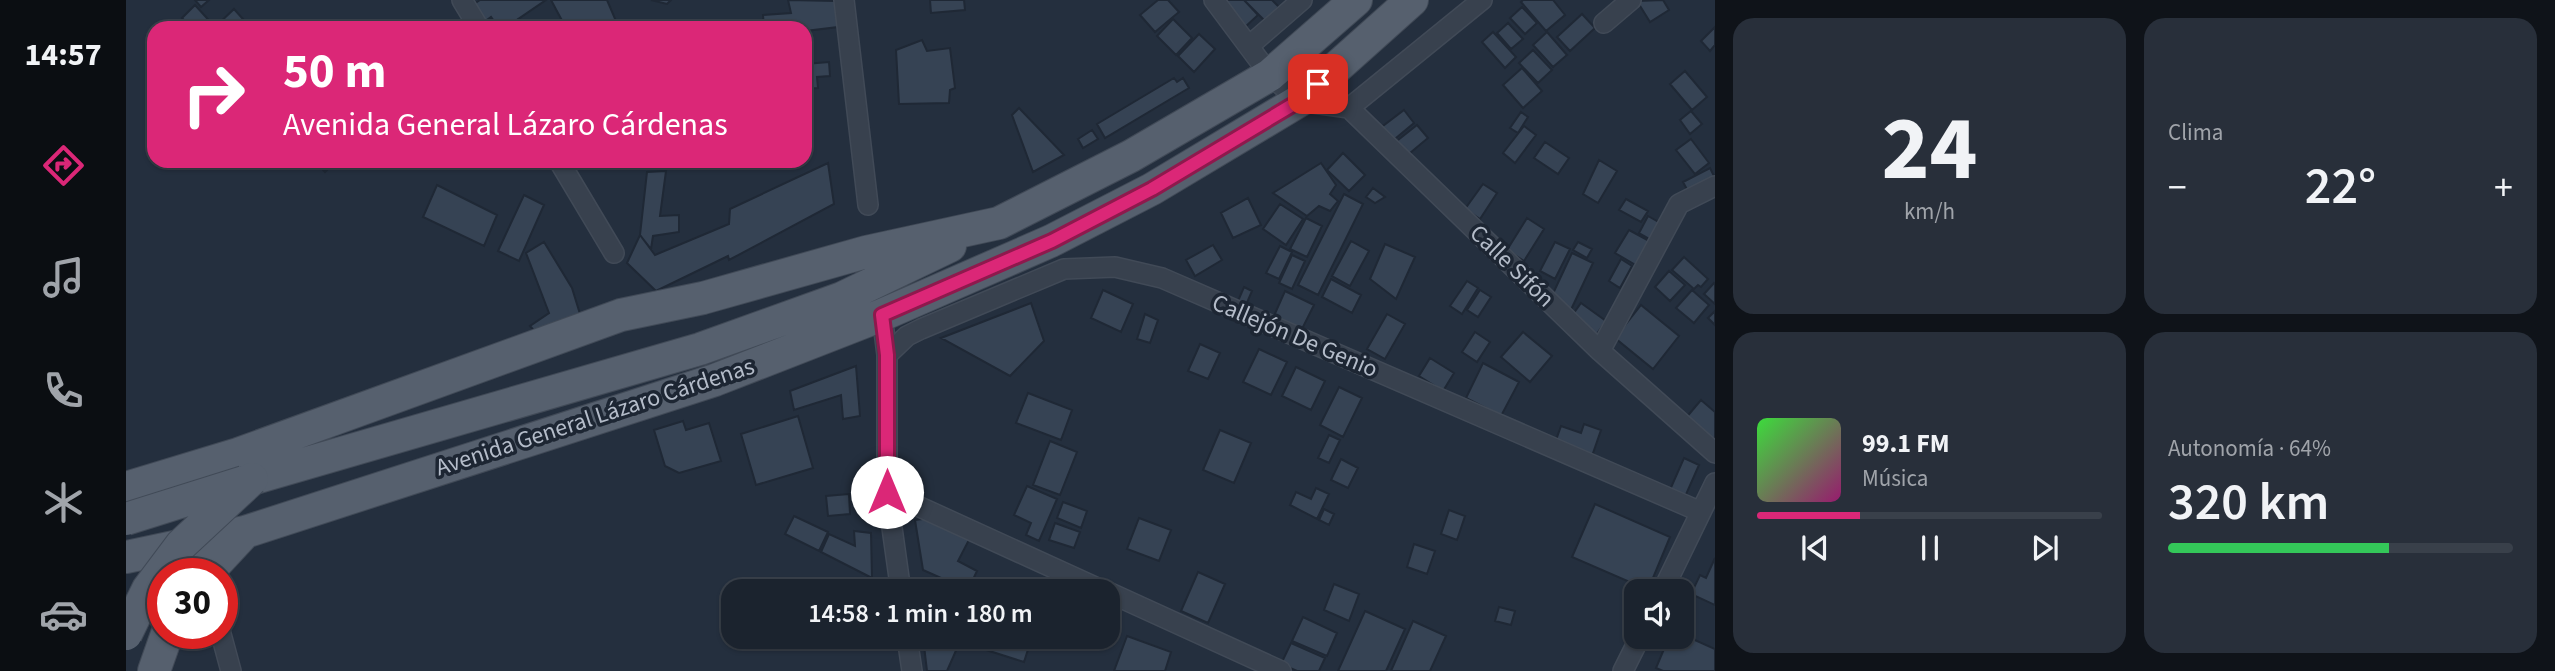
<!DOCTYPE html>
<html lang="es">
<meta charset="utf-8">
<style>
body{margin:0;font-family:"Source Sans 3",sans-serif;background:#282f3a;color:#f1f3f6;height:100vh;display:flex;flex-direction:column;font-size:26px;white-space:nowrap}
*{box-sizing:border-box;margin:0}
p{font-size:23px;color:#a0a4aa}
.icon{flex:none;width:38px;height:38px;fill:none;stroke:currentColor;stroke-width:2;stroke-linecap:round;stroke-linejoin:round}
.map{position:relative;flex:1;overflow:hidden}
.drawer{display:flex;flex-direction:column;gap:18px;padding:18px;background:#0f1319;width:840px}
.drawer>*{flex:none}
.hud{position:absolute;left:21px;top:21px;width:665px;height:147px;border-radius:21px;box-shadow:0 2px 5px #0004,0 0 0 2px #39404a;background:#db2777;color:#fff;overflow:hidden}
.controls{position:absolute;left:1498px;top:579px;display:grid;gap:14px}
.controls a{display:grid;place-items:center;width:70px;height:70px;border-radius:14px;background:#1b232e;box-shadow:0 2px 5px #0004,0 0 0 2px #39404a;font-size:35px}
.speed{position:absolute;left:21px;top:558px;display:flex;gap:14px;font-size:35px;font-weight:700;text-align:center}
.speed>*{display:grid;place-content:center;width:91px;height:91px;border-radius:50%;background:#1b232e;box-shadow:0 2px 5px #0004,0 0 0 2px #39404a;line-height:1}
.speed .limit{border:10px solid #d22;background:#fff;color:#111}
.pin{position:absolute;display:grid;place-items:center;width:60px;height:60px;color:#fff;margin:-30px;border-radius:14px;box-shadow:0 4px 10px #0006}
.me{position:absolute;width:77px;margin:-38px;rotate:0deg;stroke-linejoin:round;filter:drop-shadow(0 0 5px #0008)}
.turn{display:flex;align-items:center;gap:24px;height:147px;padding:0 21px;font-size:32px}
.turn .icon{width:91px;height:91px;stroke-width:2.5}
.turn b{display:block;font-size:49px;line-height:60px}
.big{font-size:52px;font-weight:600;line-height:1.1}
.drawer .card{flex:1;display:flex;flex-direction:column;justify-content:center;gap:10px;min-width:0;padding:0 24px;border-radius:21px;background:#282f3a}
.drawer .dial{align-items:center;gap:0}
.dial b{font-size:91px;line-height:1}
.song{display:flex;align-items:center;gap:21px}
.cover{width:84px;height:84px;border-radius:10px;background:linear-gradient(135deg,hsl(120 70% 55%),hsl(320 70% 35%))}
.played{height:7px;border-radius:4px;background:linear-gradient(90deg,#db2777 30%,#39404a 30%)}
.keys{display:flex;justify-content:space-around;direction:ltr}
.heat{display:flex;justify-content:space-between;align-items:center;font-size:38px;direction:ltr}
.charge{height:10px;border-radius:5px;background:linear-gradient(90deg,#34c759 64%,#39404a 0)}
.drawer .tiles{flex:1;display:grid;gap:18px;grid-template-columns:repeat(2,1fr)}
.trip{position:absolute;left:595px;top:579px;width:399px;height:70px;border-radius:21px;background:#1b232e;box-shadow:0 2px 5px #0004,0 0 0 2px #39404a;font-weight:600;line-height:70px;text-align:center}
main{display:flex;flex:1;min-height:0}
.tabs{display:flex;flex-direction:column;width:126px;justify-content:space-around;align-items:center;background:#0b0e12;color:#a0a4aa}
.tabs .icon{width:49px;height:49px}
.tabs .active{color:#db2777}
.tabs b{font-size:32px;color:#f1f3f6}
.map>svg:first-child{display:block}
.building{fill:#364354;stroke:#1f2835;stroke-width:2}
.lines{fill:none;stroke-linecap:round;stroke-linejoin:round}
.minor-casing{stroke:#414a57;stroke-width:22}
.primary-casing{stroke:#414a57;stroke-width:34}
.minor{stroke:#38414e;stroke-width:19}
.primary{stroke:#56606e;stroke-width:32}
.primary-bridge-casing{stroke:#414a57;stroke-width:34;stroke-linecap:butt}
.primary-bridge{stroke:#56606e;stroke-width:32}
.route-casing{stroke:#8e194d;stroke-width:18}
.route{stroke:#db2777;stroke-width:12}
.labels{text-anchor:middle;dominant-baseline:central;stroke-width:7;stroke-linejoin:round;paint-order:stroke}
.street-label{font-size:24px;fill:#b4bcc9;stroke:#1d2633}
</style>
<main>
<nav class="tabs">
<b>14:57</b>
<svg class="icon active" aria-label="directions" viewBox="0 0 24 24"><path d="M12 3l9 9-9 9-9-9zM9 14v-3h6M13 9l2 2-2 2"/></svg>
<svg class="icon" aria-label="music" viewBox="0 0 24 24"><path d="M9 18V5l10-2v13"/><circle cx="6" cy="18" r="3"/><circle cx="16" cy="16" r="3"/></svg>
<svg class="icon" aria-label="phone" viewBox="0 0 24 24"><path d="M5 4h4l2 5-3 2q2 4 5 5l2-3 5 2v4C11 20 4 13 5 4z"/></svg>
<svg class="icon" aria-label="climate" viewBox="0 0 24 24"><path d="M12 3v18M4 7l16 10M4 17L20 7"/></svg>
<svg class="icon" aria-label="car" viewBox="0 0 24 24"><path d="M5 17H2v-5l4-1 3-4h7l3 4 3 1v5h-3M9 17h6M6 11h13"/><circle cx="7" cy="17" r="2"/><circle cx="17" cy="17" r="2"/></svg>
</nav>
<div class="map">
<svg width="1589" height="671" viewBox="0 0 1589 671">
<rect width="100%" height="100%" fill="#242f3e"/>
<path class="building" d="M69,0H83L75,7Z
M354,0H420L379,28H373L365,17L357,23L345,6Z
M425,0H481L493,28H440Z
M525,0H545L541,4Z
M662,0L710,1L712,27L679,31V28H638L637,15L665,13Z
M804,0H838L839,10L805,13Z
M1032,0H1042L1053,12L1029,32L1014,15Z
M1096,0H1118L1132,15L1118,28Z
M1118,0H1146L1153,7L1139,21Z
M1397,0H1427L1439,15L1420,31L1395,2Z
M1537,0L1543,10L1524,22L1511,1Z
M69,5L89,27L108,9L125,28H65L56,18Z
M1396,7L1411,23L1399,34L1384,18Z
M1456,14L1469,28L1444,51L1431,37Z
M1047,19L1066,38L1050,55L1031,36Z
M1382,23L1397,39L1385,49L1371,33Z
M1589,27V45L1584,51L1575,41Z
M1367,32L1390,57L1379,68L1356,42Z
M1421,32L1441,55L1427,67L1407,45Z
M1073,34L1089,49L1068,72L1052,56Z
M796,40L801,51L824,48L829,88L824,90L823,103L773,104L770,50Z
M1407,50L1426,70L1412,83L1393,63Z
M703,62L704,76L691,77L692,88L679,89V64Z
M1396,68L1416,91L1397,108L1377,85Z
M1559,71L1581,97L1566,110L1544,84Z
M1048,78L1051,82L1057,78L1063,88L979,138L971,124Z
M893,108L938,155L907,172L886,115Z
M1278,110L1288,123L1264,143L1253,129Z
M1565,111L1576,124L1564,134L1554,120Z
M1395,112L1402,117L1392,133L1384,128Z
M1291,125L1302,138L1278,158L1267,144Z
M1398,126L1410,135L1389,163L1377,153Z
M966,130L972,139L957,148L952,139Z
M1565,139L1583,163L1569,174L1550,150Z
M1419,142L1443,158L1432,174L1408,158Z
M1217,153L1239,175L1223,191L1201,170Z
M1473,160L1491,171L1472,203L1457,194Z
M189,161H210L199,172Z
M702,163L708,204L603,260L602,256L530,291L501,263L514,235L529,255L603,224L604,209Z
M1195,163L1210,185L1204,194L1212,201L1204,211L1193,206L1181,216L1147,193Z
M1584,168L1589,178L1565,197L1557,182Z
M540,171L534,216L553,215V232L527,236L525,249L514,235L521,172Z
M1357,184L1371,193L1354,219L1339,209Z
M311,185L371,215L358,246L297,217Z
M1247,188L1259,197L1249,203L1240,197Z
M1218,194L1237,204L1192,295L1172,285Z
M398,195L418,205L393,261L372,251Z
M1122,198L1135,225L1107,238L1095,213Z
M1500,199L1522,211L1515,222L1493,210Z
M1154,204L1177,219L1160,245L1137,229Z
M1522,216L1536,224L1527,241L1513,233Z
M1180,218L1196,226L1181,257L1164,249Z
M1401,218L1418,229L1398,261L1381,250Z
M1503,230L1527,243L1513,267L1489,253Z
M1225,241L1243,251L1224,286L1206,276Z
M418,242L446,288L454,314L411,334L404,326L423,313L400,253Z
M1429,242L1444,249L1429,279L1414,271Z
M1452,242L1466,249L1461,258L1447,250Z
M1259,244L1289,257L1270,299L1244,279Z
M1087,245L1096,260L1069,276L1060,260Z
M1154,246L1166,252L1153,279L1140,273Z
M1446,253L1467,263L1442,316L1424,300Z
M1166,255L1179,261L1166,289L1153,283Z
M1558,257L1582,279L1575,287L1572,285L1568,289L1546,270Z
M1495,259L1506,266L1494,288L1483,281Z
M1543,271L1559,285L1544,301L1529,287Z
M1205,279L1235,295L1226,313L1196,297Z
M1341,281L1352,288L1336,314L1324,306Z
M1588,283L1589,284V304L1578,294Z
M1118,287L1126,291L1120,305L1112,301Z
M977,290L1007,304L995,332L965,318Z
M1354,290L1365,297L1352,317L1341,310Z
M1566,290L1583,305L1568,323L1550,308Z
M1159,291L1188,305L1175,331L1147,318Z
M905,303L918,341L884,376L815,338Z
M1455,303L1480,321L1470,335L1445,317Z
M1515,305L1553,336L1527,369L1489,338Z
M1589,311V325L1582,318Z
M1019,314L1032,320L1024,343L1011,339Z
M1261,314L1279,324L1259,359L1241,349Z
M1349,332L1364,342L1351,362L1336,352Z
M1397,332L1426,356L1404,382L1375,357Z
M1074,344L1094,353L1082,379L1062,371Z
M1133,349L1161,362L1145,395L1117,382Z
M1304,358L1328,373L1317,391L1293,376Z
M1357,363L1393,382L1375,416L1340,398Z
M730,366L734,416L717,419L715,395L668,410L664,391Z
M1170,367L1199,381L1185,410L1156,396Z
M1213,387L1236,398L1217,437L1194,425Z
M902,393L946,410L935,440L890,423Z
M1575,400L1589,412V445L1559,419Z
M672,416L687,468L630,485L615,434Z
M557,421L560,430L583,423L595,461L553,473L539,466L528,430Z
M1458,424L1475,430L1466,456L1429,443L1435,426L1455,433Z
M1094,430L1125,443L1108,483L1077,470Z
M1203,435L1214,440L1203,463L1192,458Z
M924,441L951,452L934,495L907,485Z
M1558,458L1573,465L1558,499L1543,492Z
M1215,459L1232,468L1222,488L1205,480Z
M901,486L931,499L913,541L900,535L905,523L888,515Z
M1190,488L1203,494L1191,519L1164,505L1170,492L1185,499Z
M723,494L724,514L702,516L700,496Z
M937,502L961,511L955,528L931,518Z
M1469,504L1544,537L1522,590L1446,557Z
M1198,509L1208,514L1203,525L1193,520Z
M1323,510L1339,516L1331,540L1315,534Z
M668,516L702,532L693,551L659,534Z
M804,518L845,536L832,561L851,571L842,590L797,570L789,520Z
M1013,518L1045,530L1033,561L1001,549Z
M929,523L954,532L948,548L923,540Z
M728,531L745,533L746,578L695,552L703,534L729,546Z
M1288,544L1309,551L1301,574L1281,567Z
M1589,558V605L1565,594L1574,575L1580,578Z
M1072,572L1099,584L1082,623L1055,611Z
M1208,584L1233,594L1223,621L1198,610Z
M791,585L808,592H792Z
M1373,607L1389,611L1385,625L1369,621Z
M1239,611L1279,629L1260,671H1212Z
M1177,617L1211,633L1201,656L1166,641Z
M1556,620L1567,625L1562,637L1589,649V671H1537L1530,668L1543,637H1556Z
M1287,621L1320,636L1304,671H1265Z
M1001,636L1045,652L1039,671H988Z
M797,637H836L821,671H801Z
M857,637H906L898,662L854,648Z
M1165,643L1199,658L1193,671H1171L1155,664Z"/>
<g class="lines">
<defs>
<path id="minor" d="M336,0L353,28
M718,0L742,205
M1088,0L1144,75L1173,101L1223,108L1474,351L1589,453
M1478,23L1505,0
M1123,46L1176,0
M1223,108L1356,0
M433,161L488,253
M756,315L761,355V492L775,592
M1474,351L1553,204L1589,186
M761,355L781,336L795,329L938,269L989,267L1036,278L1575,512
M761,492L980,592
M982,592L1155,671
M1536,592L1589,483
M95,634L105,671
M781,637L786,671
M1497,671L1514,637"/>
<path id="primary" d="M126,479L574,349L716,298L824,246
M0,488L112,454L495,315L577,298L740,252L873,223L1005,156L1144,75L1230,0
M0,557L119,532L589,380L756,315L925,241L1026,189L1173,101L1286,0
M80,574L119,532
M28,671L41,634"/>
</defs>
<use href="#minor" class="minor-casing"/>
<use href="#primary" class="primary-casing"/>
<use href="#minor" class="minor"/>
<use href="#primary" class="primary"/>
<defs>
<path id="primary-bridge" d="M0,519L118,482
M0,634L22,589L55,545L126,479"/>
</defs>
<use href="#primary-bridge" class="primary-bridge-casing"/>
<use href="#primary-bridge" class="primary-bridge"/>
</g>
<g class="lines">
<defs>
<path id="route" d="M761,492V355L756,315L926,241L1026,189L1173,101L1192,84"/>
</defs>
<use href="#route" class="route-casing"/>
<use href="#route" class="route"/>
</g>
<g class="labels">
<g class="street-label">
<text transform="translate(1386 266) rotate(44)">Calle Sifón</text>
<text transform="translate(1169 336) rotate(23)">Callejón De Genio</text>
<text transform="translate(469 417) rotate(-18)">Avenida General Lázaro Cárdenas</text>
</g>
</g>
</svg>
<div class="controls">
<a><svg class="icon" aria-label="sound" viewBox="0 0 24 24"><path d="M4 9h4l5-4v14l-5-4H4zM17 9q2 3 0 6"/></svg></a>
</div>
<div class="speed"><div class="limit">30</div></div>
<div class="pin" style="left:1192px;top:84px;background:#d93025"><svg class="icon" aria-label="arrive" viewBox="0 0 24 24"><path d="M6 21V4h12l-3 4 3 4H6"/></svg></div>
<svg class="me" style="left:761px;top:492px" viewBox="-20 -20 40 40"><circle r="19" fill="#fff"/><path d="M0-13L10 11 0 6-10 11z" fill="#db2777"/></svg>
<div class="trip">14:58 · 1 min · 180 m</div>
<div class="hud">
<div class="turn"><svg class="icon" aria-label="right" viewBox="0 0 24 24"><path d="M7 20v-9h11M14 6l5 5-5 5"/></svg><div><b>50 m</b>Avenida General Lázaro Cárdenas</div></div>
</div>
</div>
<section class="drawer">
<div class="tiles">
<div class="card dial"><b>24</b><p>km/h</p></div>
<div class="card"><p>Clima</p>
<div class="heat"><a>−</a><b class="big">22°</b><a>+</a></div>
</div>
<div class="card">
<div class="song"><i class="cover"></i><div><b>99.1 FM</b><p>Música</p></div></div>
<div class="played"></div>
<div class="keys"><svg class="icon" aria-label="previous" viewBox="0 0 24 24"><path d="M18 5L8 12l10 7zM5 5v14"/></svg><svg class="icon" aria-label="pause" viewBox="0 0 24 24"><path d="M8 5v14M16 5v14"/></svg><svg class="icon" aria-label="next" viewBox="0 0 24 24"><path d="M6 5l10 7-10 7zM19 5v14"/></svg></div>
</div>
<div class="card"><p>Autonomía · 64%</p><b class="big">320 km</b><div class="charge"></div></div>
</div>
</section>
</main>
